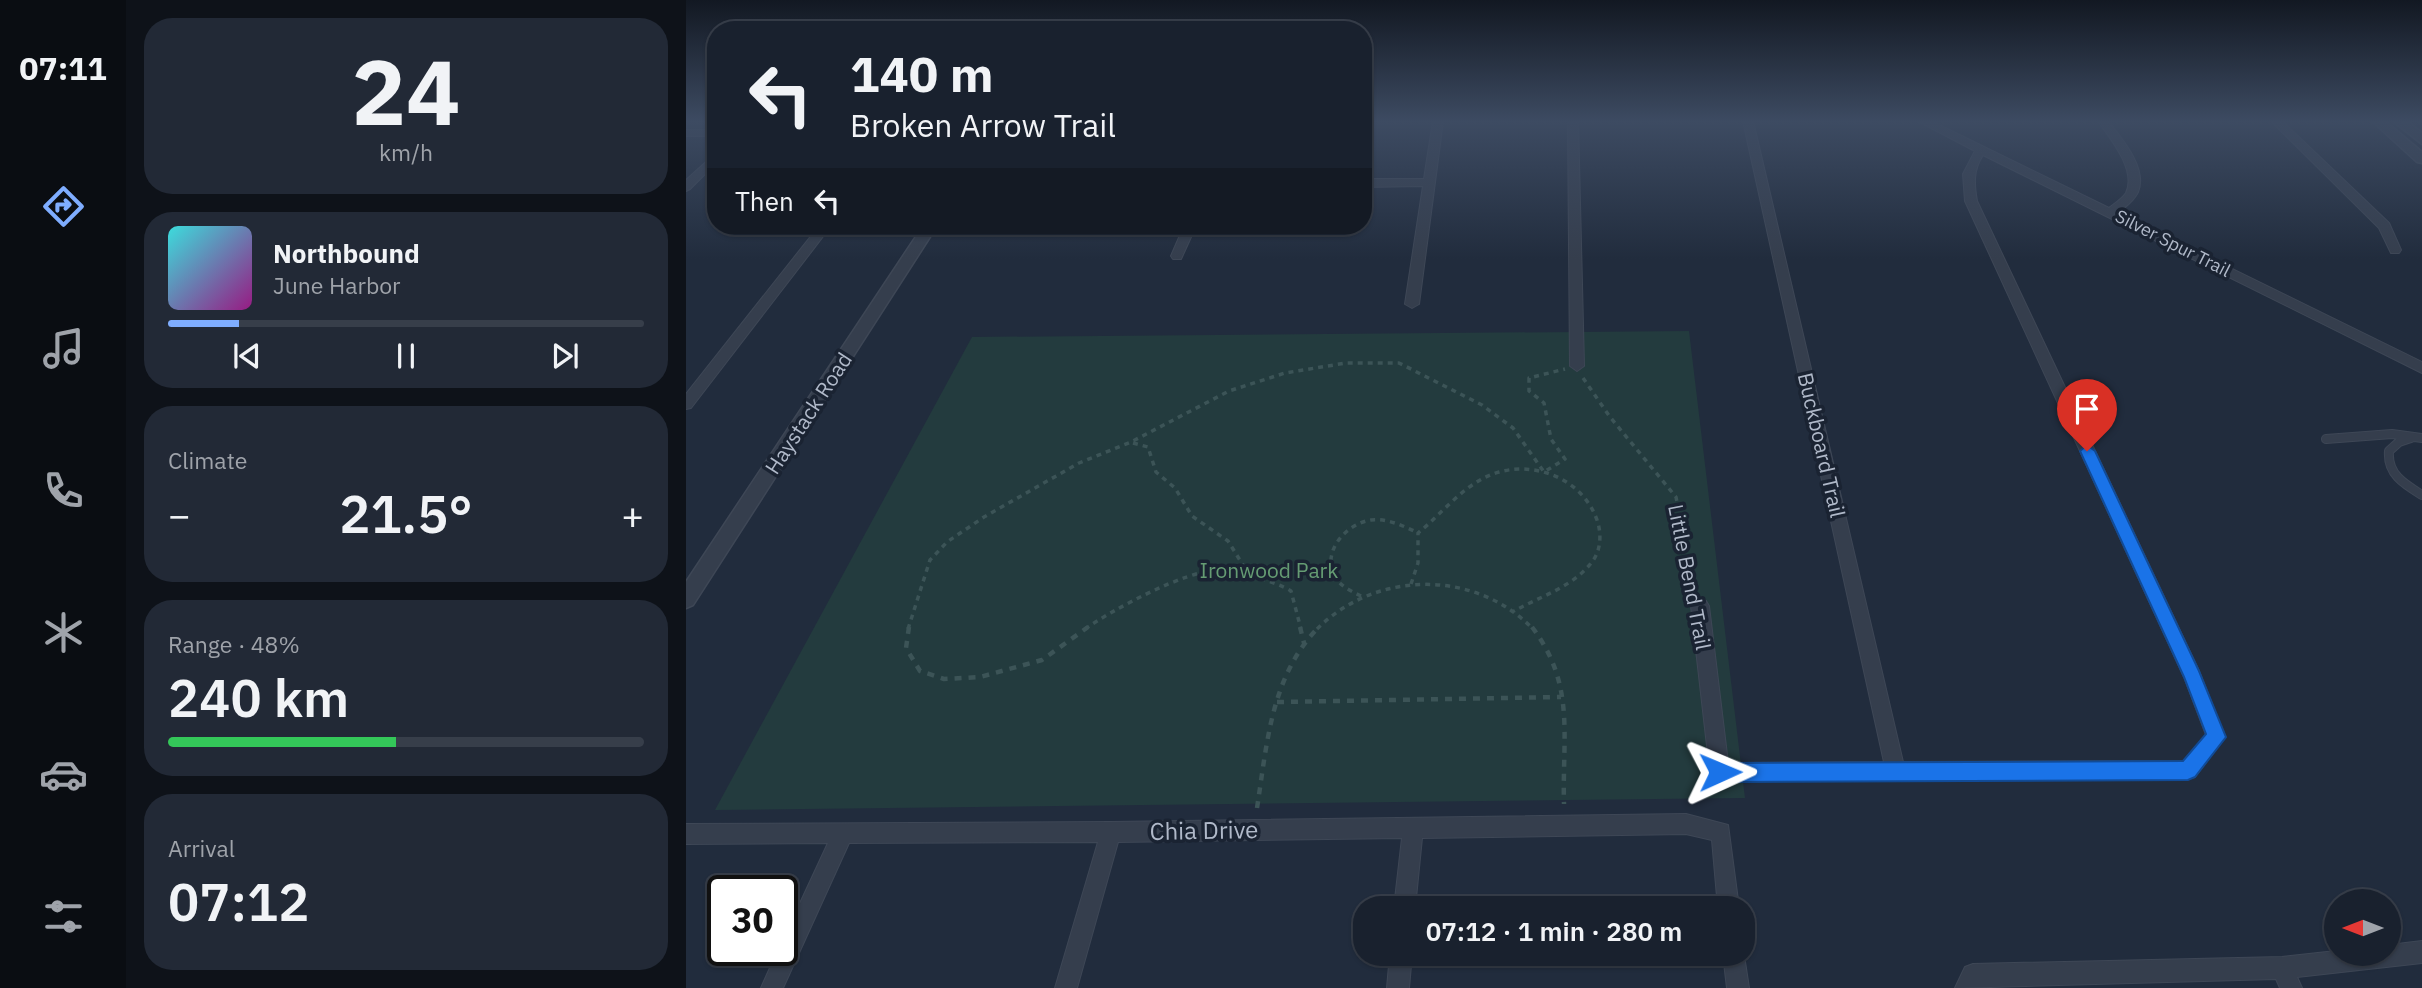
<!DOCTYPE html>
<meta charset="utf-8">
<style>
body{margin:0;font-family:"IBM Plex Sans",sans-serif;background:#222936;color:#f1f3f6;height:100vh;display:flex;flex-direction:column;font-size:26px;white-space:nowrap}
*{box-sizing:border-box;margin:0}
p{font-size:23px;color:#9fa3aa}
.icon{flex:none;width:38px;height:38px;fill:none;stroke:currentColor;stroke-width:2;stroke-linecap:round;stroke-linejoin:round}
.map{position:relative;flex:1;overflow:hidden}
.sheet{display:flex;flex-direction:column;gap:18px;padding:18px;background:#0e1219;width:560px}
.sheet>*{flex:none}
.banner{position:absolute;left:21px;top:21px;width:665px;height:214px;border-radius:28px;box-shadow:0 2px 5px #0004,0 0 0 2px #373e4a;background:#19212e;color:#f1f3f6;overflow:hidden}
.needle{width:46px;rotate:270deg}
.buttons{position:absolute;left:1638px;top:889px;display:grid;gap:14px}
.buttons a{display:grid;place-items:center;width:77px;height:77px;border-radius:50%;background:#19212e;box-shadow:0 2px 5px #0004,0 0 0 2px #373e4a;font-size:35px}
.speed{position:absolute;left:21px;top:875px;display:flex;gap:14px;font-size:35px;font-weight:700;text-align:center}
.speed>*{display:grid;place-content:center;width:91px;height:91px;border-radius:50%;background:#19212e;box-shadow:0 2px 5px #0004,0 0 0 2px #373e4a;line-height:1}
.speed .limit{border:4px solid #111;border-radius:10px;background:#fff;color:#111}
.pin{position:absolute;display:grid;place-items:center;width:60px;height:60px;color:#fff;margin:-72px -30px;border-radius:50% 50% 50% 0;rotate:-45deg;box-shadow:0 0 7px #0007}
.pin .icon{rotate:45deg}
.me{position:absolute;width:77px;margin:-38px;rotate:89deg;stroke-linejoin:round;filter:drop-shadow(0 0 5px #0008)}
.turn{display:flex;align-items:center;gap:24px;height:147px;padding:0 28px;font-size:32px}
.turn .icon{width:91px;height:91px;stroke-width:2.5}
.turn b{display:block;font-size:49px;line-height:60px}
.then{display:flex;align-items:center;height:66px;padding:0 28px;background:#0003;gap:14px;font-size:26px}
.big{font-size:52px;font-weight:600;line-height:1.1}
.sheet .card{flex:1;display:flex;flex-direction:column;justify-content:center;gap:10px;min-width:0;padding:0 24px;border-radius:28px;background:#222936}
.sheet .dial{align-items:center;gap:0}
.dial b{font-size:91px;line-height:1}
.song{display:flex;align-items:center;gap:21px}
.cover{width:84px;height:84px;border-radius:10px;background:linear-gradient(135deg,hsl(180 70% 55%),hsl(310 70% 35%))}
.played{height:7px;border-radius:4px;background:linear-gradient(90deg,#7fadff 15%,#373e4a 15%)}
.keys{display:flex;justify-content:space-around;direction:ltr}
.heat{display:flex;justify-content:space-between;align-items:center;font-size:38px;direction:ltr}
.charge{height:10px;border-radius:5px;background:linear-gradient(90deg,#34c759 48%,#373e4a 0)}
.trip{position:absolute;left:667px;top:896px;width:402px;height:70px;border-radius:28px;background:#19212e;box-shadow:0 2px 5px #0004,0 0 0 2px #373e4a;font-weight:600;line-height:70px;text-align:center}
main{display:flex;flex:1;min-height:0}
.tabs{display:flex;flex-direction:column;width:126px;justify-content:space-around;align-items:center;background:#0a0d12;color:#9fa3aa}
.tabs .icon{width:49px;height:49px}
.tabs .on{color:#7fadff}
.tabs b{font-size:32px;color:#f1f3f6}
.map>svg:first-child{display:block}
.green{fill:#233b3e}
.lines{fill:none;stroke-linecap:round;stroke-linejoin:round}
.service-casing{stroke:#3e4756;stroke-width:10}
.minor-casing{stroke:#3e4756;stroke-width:2}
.tertiary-casing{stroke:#3e4756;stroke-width:3}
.path-far1{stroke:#3c5457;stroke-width:3.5;stroke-dasharray:5 5;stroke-linecap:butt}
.path{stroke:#3c5457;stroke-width:4.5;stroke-dasharray:7 7;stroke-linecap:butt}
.service{stroke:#353e4d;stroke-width:8}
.minor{fill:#353e4d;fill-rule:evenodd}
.tertiary{fill:#353e4d;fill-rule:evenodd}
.route{fill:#1a73e8;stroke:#114b97;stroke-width:2}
.labels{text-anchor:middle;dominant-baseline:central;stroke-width:7;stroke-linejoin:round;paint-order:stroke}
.far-street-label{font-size:18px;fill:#b0b9c9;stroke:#1a2332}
.street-label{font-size:21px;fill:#b0b9c9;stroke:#1a2332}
.park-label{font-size:21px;fill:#659c73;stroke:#1a2332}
.near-street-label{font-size:24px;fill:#b0b9c9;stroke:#1a2332}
</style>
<main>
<nav class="tabs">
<b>07:11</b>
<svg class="icon on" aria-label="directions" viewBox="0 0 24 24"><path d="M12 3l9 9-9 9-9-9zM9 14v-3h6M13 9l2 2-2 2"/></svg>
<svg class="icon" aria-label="music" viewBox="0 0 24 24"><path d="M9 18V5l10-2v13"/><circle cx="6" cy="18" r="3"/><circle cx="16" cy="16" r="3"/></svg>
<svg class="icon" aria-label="phone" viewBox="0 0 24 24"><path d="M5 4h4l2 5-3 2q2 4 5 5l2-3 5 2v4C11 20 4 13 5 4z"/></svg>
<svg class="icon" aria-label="climate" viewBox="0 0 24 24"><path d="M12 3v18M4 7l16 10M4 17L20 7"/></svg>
<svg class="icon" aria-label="car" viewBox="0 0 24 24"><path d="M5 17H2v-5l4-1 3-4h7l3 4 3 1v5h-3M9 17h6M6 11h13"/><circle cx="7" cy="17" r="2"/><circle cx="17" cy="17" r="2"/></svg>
<svg class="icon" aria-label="filters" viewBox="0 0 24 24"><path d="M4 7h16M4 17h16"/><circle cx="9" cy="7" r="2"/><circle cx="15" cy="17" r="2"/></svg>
</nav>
<section class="sheet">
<div class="card dial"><b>24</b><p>km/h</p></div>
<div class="card">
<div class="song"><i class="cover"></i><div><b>Northbound</b><p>June Harbor</p></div></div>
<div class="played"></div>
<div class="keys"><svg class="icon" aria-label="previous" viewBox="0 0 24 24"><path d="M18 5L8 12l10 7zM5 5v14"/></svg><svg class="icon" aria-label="pause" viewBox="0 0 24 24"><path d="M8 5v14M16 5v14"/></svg><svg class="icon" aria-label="next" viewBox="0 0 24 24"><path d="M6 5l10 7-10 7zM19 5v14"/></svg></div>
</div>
<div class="card"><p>Climate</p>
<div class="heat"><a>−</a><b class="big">21.5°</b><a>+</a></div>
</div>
<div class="card"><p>Range · 48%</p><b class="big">240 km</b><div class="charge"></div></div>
<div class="card"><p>Arrival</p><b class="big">07:12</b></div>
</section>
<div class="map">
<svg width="1736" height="988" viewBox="0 0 1736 988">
<rect width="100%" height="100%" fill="#212c3d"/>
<path class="green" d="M1003,331L1059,798L29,810L286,337Z"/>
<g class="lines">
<defs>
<path id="service" d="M1725,438L1713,442L1703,451C1701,474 1718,484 1736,495
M1640,439L1706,434L1736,438"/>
<path id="minor" d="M747,121H757L733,304L726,308L719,304L737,186L677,187V179H738Z
M882,121H892L898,366L891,371L884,366Z
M1057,121H1067L1217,762L1498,761L1520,735L1498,677L1279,201L1277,174L1289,151L1232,121H1245L1423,208C1428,204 1436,199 1440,193C1451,170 1424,138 1412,121H1422C1435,138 1462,168 1452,192C1448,201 1439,207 1432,213L1736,362V373L1297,155C1287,170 1288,184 1291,201L1513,671L1539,737L1509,777L1502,779L1034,781L1027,779L1024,772L1005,606L1008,601L1014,599L1020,601L1023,606L1042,763L1198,762Z
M1585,121H1596L1703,223L1715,250L1713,253H1705L1693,228Z
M0,130H30V136H0Z
M30,153V163L4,189L0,191V180Z
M133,226H145L5,408L0,409V394Z
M498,226H510L495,259H487L485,256Z
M1000,814L1042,825L1053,908H1032L1026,840L1000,834L736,838L729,908H708L716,838L432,842L391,988H369L412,842L163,843L97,988H75L92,950H96V942L142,843L0,844V824L425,822Z
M1736,941V963L1611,977L1616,988H1594L1590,979L1269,988L1279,967L1287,964L1596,957L1650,951V954H1703V945Z
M1057,949L1063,988H1041L1037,954H1057Z
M704,954H726L723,988H701Z"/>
<path id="tertiary" d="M1686,121H1699L1736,152V163L1731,162Z
M1707,121H1721L1736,133V144Z
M237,226H251L7,605L0,608V582Z"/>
</defs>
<use href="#service" class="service-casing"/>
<use href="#minor" class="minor-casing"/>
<use href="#tertiary" class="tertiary-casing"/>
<path class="path-far1" d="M897,378L924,417L990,497L1009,591
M447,443L462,447L470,472L489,488L506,516L542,541L565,578
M725,584L732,563V533C757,513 780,481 813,472C853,461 899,481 912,523C915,534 915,548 908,559C890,586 855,596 828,611
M675,596C667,592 658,588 652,581C632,556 658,524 685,520C701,518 718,526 732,533
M222,629L244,560L261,542L298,517L393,463L445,442L543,391L599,373L660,363H713L796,405L827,428L858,472L879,459L865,439L858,403L843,391V378L879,369
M399,629C426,610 500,570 533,570C550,570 591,582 605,591L615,629
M631,629C690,570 789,569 847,629"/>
<path class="path" d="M223,627L220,648L234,671L258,679L294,677L356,660L402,627
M614,627L618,643
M846,627C890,685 876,736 878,804
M591,702L875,697
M571,808C581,744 585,675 633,627"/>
<use href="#service" class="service"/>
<use href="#minor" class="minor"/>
<use href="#tertiary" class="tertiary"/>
</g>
<linearGradient id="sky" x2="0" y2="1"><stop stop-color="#121822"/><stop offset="0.47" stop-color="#3d4b62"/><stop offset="1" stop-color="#3d4b62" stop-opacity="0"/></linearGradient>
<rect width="1736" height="259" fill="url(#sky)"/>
<path class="route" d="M1401,445L1409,451L1513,671L1540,737L1509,777L1502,780L1034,782L1027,779L1024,772L1027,766L1034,763L1497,761L1520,734L1498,677L1394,451Z"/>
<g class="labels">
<g class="far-street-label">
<text transform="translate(1487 243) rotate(27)">Silver Spur Trail</text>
</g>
<g class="street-label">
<text transform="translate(122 413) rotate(-57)">Haystack Road</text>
<text transform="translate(1136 445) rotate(77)">Buckboard Trail</text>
<text transform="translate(1004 577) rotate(79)">Little Bend Trail</text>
</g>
<g class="park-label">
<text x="583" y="570">Ironwood Park</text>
</g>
<g class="near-street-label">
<text transform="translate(518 830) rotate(-1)">Chia Drive</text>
</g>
</g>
</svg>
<div class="buttons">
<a><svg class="needle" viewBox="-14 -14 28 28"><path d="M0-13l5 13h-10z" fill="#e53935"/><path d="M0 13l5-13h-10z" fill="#9fa3aa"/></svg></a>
</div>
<div class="speed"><div class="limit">30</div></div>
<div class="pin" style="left:1401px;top:451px;background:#d93025"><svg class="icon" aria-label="arrive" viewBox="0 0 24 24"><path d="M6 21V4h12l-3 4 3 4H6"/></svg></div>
<svg class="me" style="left:1034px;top:772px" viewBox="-20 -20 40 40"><path d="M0-17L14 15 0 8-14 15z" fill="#1a73e8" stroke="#fff" stroke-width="4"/></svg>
<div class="trip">07:12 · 1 min · 280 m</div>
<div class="banner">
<div class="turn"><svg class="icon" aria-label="left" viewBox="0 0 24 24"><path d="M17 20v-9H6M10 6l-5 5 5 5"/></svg><div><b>140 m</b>Broken Arrow Trail</div></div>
<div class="then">Then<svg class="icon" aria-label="left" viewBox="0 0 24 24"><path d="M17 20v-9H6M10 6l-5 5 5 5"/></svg></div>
</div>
</div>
</main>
